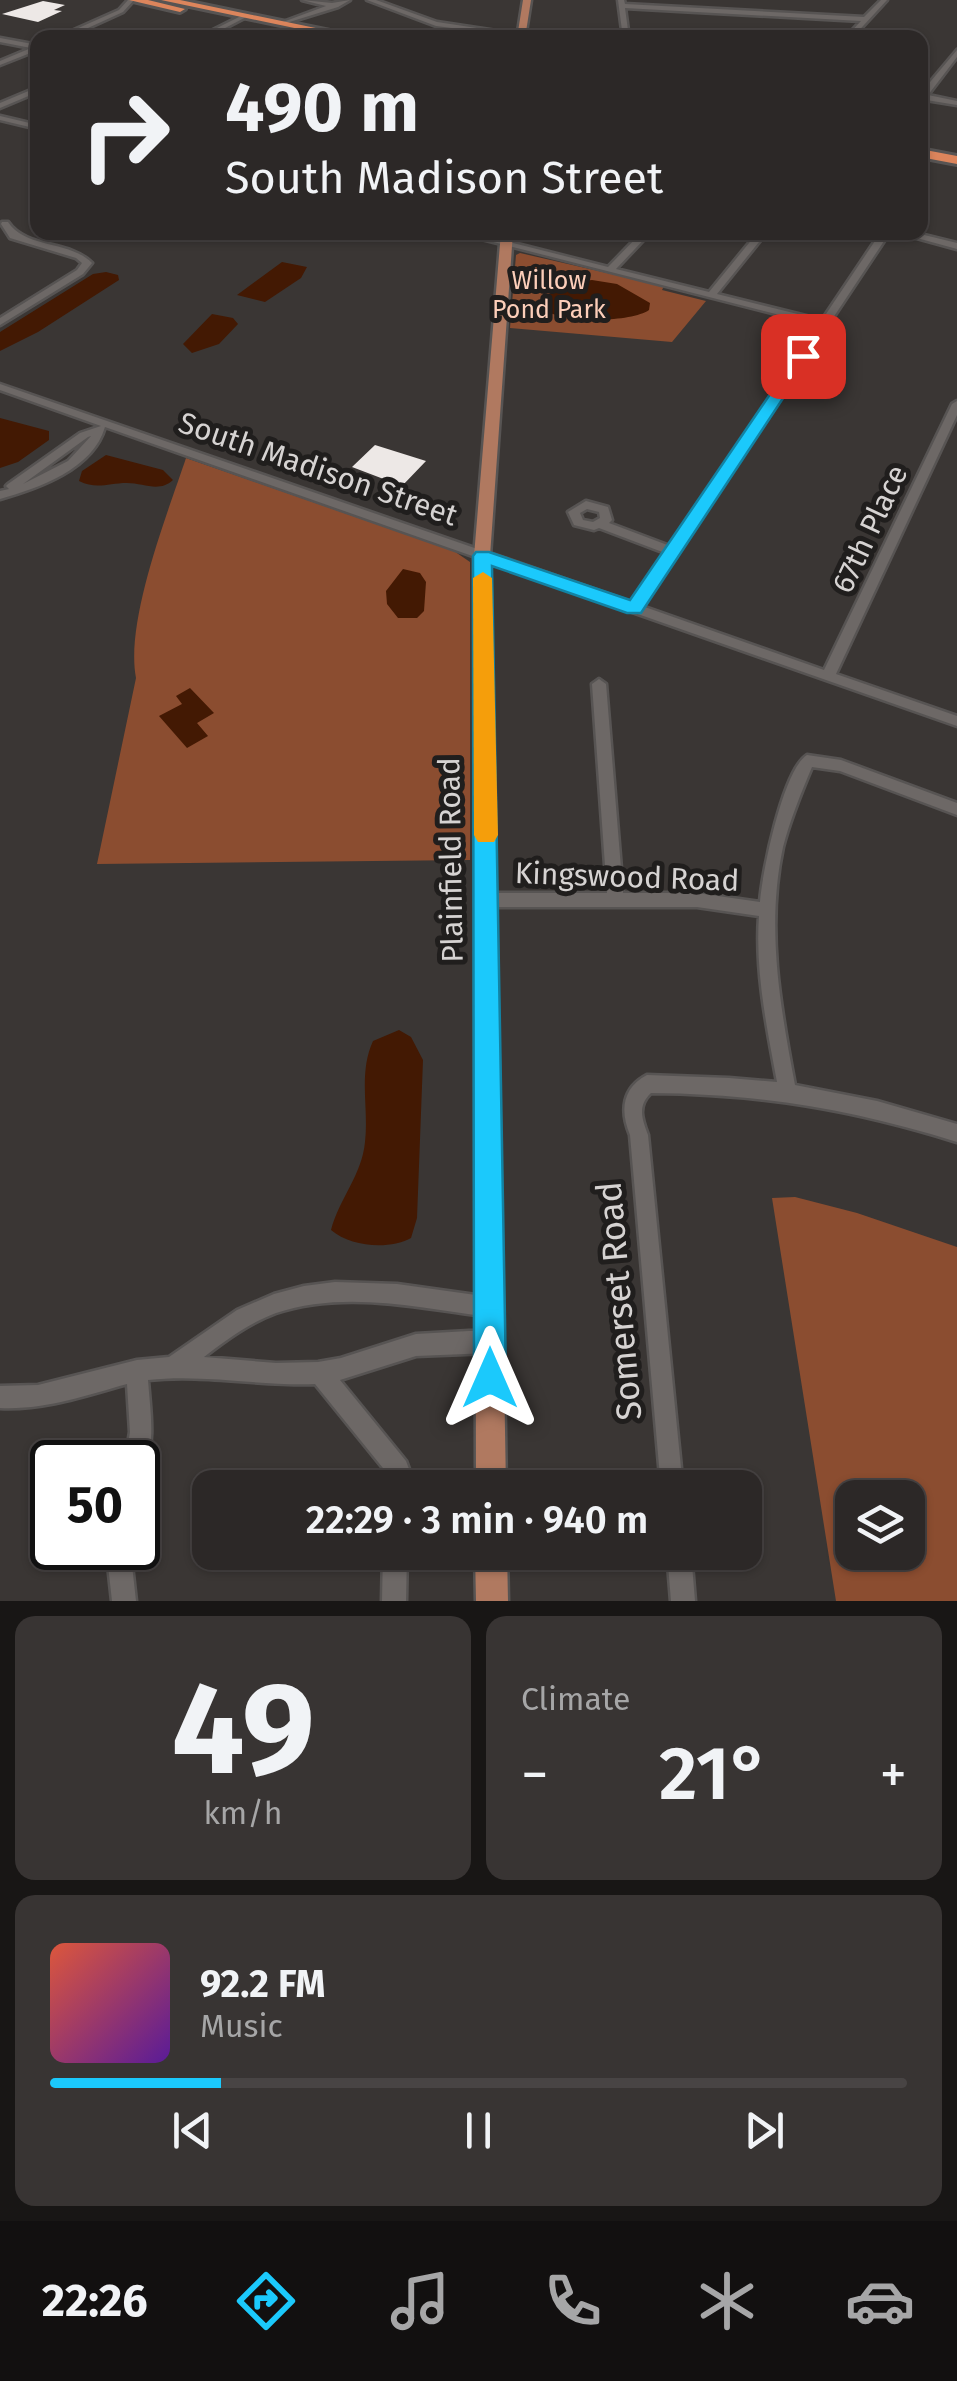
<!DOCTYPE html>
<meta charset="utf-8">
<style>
body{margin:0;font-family:"Fira Sans",sans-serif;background:#383433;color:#f1f3f6;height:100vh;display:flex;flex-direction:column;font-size:38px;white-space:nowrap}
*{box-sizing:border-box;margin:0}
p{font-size:32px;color:#a6a6a7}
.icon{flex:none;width:55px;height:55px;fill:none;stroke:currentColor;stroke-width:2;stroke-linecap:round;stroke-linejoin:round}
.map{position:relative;height:1601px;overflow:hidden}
.drawer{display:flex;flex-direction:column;gap:15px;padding:15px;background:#181615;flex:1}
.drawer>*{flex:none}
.guide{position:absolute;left:30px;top:30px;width:898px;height:210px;border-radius:20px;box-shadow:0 2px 8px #0004,0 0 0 2px #484444;background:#2c2827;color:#f1f3f6;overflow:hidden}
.fabs{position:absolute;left:835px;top:1480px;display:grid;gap:20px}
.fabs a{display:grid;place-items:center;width:90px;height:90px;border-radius:20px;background:#2c2827;box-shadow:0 2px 8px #0004,0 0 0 2px #484444;font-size:50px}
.speed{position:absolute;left:30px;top:1440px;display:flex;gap:20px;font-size:50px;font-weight:700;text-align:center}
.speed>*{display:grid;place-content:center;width:130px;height:130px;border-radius:50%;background:#2c2827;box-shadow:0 2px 8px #0004,0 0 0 2px #484444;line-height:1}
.speed .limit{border:5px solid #111;border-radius:15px;background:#fff;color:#111}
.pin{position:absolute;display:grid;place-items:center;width:85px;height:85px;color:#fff;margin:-42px;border-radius:20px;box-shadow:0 5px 15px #0006}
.me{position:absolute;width:110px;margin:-55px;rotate:0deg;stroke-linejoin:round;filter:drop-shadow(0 0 8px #0008)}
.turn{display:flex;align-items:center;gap:35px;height:210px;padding:0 30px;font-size:45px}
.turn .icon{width:130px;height:130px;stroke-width:2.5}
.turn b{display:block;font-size:70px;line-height:85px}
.big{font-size:75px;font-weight:600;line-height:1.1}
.drawer .tile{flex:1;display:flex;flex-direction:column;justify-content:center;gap:15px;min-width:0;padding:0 35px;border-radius:20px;background:#383433}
.drawer .dial{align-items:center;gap:0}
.dial b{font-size:130px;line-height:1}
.song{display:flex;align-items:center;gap:30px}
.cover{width:120px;height:120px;border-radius:15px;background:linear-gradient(135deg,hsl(10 70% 55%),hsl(270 70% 35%))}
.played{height:10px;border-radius:5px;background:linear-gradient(90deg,#1bc9fc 20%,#484444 20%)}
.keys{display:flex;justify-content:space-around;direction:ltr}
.heat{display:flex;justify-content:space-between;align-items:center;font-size:55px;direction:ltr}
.drawer .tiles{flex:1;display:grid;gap:15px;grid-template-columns:1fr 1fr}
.tile:last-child{grid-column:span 2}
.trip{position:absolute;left:192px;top:1470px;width:570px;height:100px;border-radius:20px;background:#2c2827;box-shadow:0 2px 8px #0004,0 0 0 2px #484444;font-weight:600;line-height:100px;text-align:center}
.tabs{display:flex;height:160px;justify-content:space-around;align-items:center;background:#121010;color:#a6a6a7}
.tabs .icon{width:70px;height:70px}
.tabs .on{color:#1bc9fc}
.tabs b{font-size:45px;color:#f1f3f6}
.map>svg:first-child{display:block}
.green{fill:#8b4d30;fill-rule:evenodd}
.water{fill:#431903}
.building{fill:#ede8e6}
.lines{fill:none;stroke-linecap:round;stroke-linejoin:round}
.minor-casing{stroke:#575453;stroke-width:5}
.major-casing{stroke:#575453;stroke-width:5}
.highway-casing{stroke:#575453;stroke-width:6}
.minor{fill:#6d6866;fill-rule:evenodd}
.major{fill:#b07960;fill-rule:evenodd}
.highway{fill:#dc855c;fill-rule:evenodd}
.route{fill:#1bc9fc;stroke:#1283a4;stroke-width:2.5}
.slow{fill:#f59e0b}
.labels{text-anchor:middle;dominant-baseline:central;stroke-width:10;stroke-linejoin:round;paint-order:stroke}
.far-park-label{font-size:25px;fill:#fcceb9;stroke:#201e1d}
.street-label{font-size:30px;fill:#d6d3d2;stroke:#201e1d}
.near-street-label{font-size:35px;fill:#d6d3d2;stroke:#201e1d}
</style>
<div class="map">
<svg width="957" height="1601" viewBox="0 0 957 1601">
<rect width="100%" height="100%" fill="#3a3634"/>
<path class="green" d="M520,253L664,286L662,290L706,301L672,342L510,328L516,255Z
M186,458L454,551L470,562V860L97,864L136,678C125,621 167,515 186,458Z
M795,1197L857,1213L957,1247V1601H836L772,1198ZM852,1498H908V1552H852Z"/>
<path class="water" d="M282,262L307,267L301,278L265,302L237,295Z
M106,272L118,275L119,280L38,332L0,351V332L93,274Z
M592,280L617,284L650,303L649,310C629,324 551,323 534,304L566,283Z
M212,314L233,318L238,324L219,344L192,353L183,344Z
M0,418L49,431V440L18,462L0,468Z
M106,455L163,470L173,480C159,493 144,483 127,483C108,483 97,490 79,481L82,471Z
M403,569L420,573L426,582L424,611L417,618H398L387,604L386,591Z
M190,688L214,713L197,723L208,736L187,748L159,716L182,704L176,696Z
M399,1030L411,1037L423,1060L417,1218L411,1238C389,1250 351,1247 331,1230C339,1199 362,1175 365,1142C369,1108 358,1074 373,1041Z"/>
<path class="building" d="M43,1L65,5L54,10L62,11L38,22L2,14Z
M375,445L426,461L402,486L352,467Z"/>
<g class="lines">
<defs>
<path id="minor" d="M128,0H134L123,12L66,38H56L119,10Z
M302,0L332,3L350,0L338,7L283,24V22L326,6Z
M367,0H376L437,22L524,35L521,37L436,26Z
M618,0H624L625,4L864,17L881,0H887L852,38H845L861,21L625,8L629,38H623Z
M243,15L248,16L206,38H197Z
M0,38L38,45V50L0,65V61L31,48L0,42Z
M957,50V57L928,95L957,101V105L920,99V94Z
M38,87V92L0,108V103Z
M0,116L38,125V129L0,120Z
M2,222H8C26,249 69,240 92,263L83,274L0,325V318L77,270L82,263L76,258L10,238L1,224Z
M454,232H470L608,267L642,232H651L616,269L709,292L758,232H767L717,294L822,320L881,232H890L642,606L824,670L952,404L957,401V415L836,674L957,716V726L105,427C93,469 39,488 0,499V491L9,489L6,486L8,484L80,433L101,426L0,390V384L631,602L665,553L599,528L594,530L574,525L568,512L586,501L608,507L612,520L609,523L670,546L819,325ZM91,436L68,461L23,484L88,437ZM587,509L599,512L600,518L593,522L583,520L580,513Z
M895,232H912L957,243V249Z
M599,679L606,684L623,893H697L760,902C762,873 783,770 807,755L841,760L957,803V815L840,771L812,767C801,793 790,820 783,847C766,927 780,1006 795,1085L877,1101L957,1124V1142C852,1109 761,1094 651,1093C637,1106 642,1119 648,1135L683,1488H661L630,1135C620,1111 622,1088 647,1075L729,1078L777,1082C767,1028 755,972 759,916L697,907H487L481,905L479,900L481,895L487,893H607L592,684Z
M335,1282L397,1284L490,1297L497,1300L500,1307L497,1314L490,1317C420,1308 345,1290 276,1313C249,1323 226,1340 204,1357L276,1363L318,1362L341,1358L416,1334L469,1331H490L497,1335L501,1342L497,1349L490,1353L416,1356L340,1380L406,1461L409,1469L408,1488H386L387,1473L315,1384C259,1386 204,1374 148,1380C150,1410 156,1441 144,1470L138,1473V1462H125L130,1432L127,1384C84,1396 45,1410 0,1408V1386L38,1385L137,1360L169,1357L237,1310L274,1294L304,1286Z
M111,1548H134L132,1565L136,1601H112L108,1565Z
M383,1552H407L406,1601H382Z
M667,1552H691L695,1601H671Z"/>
<path id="major" d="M523,0H531L525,38H517Z
M501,232H513L490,556L506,1488H476L474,556Z
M475,1552H507L508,1601H476Z"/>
<path id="highway" d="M129,0H148L185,9L180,12Z
M161,0H180L364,38H342Z
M920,149L957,156V164L920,157Z"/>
</defs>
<use href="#minor" class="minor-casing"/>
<use href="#major" class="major-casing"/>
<use href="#highway" class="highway-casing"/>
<use href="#minor" class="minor"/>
<use href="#major" class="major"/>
<use href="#highway" class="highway"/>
</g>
<path class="route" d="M798,353L811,356L641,613H627L492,566L506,1378L501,1390L490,1395L479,1390L474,1378L473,556L476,552H489L630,600Z"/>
<path class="slow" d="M483,572L492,578L498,835L494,842H478L474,835L473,578Z"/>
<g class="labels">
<g class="far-park-label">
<text x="549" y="281">Willow<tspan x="549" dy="29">Pond Park</tspan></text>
</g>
<g class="street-label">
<text transform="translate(318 469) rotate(19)">South Madison Street</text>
<text transform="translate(870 529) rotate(-65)">67th Place</text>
<text transform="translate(451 860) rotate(-91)">Plainfield Road</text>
<text transform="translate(627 877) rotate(2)">Kingswood Road</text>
</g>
<g class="near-street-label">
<text transform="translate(619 1301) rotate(-95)">Somerset Road</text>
</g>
</g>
</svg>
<div class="fabs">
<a><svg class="icon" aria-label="layers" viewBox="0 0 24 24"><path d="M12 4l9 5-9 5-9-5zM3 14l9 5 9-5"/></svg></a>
</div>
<div class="speed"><div class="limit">50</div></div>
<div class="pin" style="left:803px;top:356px;background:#d93025"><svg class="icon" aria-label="arrive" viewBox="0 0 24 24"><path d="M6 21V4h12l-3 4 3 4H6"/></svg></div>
<svg class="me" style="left:490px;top:1378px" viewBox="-20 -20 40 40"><path d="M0-17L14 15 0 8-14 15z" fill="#1bc9fc" stroke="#fff" stroke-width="4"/></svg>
<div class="trip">22:29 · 3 min · 940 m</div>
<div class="guide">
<div class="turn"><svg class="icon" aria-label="right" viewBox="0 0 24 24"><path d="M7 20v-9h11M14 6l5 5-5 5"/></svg><div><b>490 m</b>South Madison Street</div></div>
</div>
</div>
<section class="drawer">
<div class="tiles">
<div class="tile dial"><b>49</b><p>km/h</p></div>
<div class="tile"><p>Climate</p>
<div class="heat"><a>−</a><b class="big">21°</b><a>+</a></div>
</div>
<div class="tile">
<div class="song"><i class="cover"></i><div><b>92.2 FM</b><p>Music</p></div></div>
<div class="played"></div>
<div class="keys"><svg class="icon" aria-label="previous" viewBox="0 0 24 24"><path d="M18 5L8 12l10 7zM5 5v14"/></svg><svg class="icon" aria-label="pause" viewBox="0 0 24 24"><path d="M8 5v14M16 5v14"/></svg><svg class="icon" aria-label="next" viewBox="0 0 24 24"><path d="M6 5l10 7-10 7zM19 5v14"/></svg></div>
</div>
</div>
</section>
<nav class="tabs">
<b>22:26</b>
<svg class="icon on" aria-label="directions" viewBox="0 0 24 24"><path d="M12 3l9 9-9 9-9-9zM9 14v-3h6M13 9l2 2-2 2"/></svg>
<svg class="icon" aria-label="music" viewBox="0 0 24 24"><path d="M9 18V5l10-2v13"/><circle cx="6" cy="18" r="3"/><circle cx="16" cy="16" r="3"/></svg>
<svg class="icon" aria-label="phone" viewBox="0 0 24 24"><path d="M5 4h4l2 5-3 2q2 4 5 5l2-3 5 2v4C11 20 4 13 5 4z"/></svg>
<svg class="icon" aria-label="climate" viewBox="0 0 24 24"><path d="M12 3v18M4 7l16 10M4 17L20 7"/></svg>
<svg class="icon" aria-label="car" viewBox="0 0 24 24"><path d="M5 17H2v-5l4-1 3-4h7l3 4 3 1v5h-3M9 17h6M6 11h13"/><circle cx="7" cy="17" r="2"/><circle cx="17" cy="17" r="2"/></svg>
</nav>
